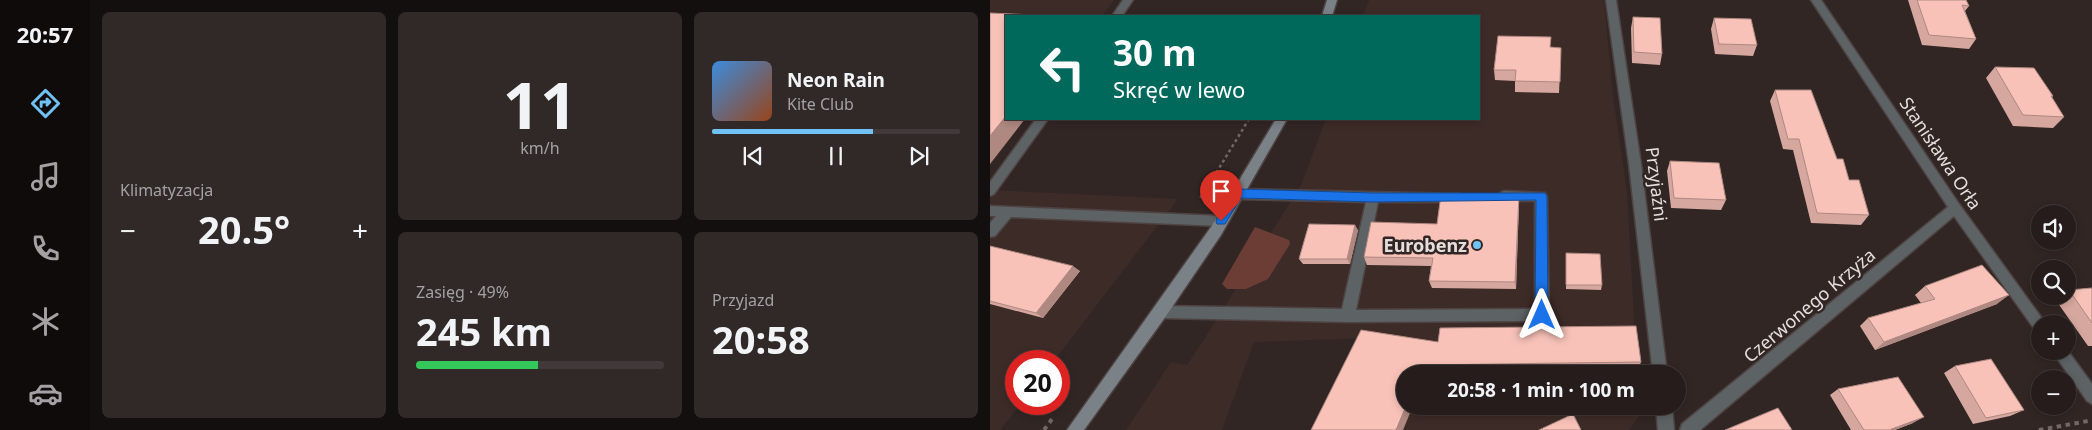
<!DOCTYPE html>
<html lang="pl">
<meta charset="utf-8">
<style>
body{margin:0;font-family:"Noto Sans",sans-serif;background:#312928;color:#f1f3f6;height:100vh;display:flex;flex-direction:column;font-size:19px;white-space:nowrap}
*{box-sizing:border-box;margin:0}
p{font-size:16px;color:#a3a1a3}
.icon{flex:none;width:28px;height:28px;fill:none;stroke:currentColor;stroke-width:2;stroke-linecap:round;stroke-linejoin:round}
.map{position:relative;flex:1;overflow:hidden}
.drawer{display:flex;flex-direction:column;gap:12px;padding:12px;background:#140f0f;width:900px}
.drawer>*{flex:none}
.guide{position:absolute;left:15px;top:15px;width:475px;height:105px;border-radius:0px;box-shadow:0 2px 8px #0003,0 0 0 1px #423a3a;background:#00695c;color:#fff;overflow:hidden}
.fabs{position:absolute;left:1041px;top:205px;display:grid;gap:10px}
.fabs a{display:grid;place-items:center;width:45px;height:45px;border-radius:50%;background:#251c1b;box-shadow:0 2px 8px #0003,0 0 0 1px #423a3a;font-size:25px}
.speed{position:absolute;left:15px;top:350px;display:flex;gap:10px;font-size:25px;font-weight:700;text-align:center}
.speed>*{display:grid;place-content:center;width:65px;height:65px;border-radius:50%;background:#251c1b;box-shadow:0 2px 8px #0003,0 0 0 1px #423a3a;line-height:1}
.speed .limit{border:8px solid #d22;background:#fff;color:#111}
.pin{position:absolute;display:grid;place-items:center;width:42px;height:42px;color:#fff;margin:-51px -21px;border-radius:50% 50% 50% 0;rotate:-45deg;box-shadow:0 0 5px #0007}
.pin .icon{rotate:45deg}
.me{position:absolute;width:55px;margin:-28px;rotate:0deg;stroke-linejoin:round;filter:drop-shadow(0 0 4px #0008)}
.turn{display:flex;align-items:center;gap:18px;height:105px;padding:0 25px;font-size:22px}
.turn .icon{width:65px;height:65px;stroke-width:2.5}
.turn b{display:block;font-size:35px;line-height:42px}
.big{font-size:38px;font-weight:700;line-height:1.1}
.drawer .widget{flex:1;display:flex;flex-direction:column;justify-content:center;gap:8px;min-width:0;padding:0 18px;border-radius:8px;background:#312928}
.drawer .dial{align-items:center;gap:0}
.dial b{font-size:65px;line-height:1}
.song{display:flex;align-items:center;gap:15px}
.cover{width:60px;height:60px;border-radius:8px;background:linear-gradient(135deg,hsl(210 70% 55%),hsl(20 70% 35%))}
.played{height:5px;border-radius:2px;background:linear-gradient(90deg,#70c2f4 65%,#423a3a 65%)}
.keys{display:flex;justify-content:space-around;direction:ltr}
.heat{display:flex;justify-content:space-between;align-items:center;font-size:28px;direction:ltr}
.charge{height:8px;border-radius:4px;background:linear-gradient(90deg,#34c759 49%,#423a3a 0)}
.drawer .tiles{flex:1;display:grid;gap:12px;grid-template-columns:repeat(3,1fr)}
.widget:first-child{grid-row:span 2}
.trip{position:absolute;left:406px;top:365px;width:290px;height:50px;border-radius:25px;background:#251c1b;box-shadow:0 2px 8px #0003,0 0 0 1px #423a3a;font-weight:700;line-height:50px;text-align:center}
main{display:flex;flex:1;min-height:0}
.tab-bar{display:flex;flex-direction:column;width:90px;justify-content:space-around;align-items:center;background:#0f0b0b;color:#a3a1a3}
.tab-bar .icon{width:35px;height:35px}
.tab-bar .on{color:#70c2f4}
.tab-bar b{font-size:22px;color:#f1f3f6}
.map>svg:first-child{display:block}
.built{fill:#3d2b27}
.green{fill:#6c3d35}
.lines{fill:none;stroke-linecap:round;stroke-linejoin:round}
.lane-casing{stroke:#4e4342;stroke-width:3}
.street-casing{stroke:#4e4342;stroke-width:3}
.secondary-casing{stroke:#4e4342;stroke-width:3}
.path-far1{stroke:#716765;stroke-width:2.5;stroke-dasharray:3 3;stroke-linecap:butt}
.path{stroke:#716765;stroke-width:4;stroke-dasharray:4.5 4.5;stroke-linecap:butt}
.lane{fill:#5d6265;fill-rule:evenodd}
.street{fill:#5d6265;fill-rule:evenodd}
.secondary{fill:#7a8287;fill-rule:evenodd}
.wall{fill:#d5a79e}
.shaded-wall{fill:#ae8881}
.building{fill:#f8c2b8;stroke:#ae8881}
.route{fill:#1a73e8;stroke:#114b97}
.poi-dot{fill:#70c2f4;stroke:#312624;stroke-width:2}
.labels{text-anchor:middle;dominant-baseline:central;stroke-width:5;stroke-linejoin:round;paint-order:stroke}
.street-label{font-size:18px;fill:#e6dedd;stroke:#312624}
.poi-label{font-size:18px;font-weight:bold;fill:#e6dedd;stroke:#312624;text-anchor:end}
</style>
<main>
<nav class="tab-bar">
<b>20:57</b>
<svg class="icon on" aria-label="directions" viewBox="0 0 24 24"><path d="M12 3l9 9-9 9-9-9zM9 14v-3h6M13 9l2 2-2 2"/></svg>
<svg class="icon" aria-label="music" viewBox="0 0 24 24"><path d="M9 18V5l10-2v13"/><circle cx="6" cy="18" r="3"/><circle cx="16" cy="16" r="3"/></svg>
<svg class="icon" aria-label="phone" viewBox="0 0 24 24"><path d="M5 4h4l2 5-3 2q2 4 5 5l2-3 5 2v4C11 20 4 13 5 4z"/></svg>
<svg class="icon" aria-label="climate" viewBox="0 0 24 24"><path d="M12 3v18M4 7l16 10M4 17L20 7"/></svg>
<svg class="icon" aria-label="car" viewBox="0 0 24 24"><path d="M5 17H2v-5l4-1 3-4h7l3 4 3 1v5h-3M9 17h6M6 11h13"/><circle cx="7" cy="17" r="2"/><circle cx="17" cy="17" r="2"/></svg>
</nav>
<section class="drawer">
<div class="tiles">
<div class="widget"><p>Klimatyzacja</p>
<div class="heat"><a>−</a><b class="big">20.5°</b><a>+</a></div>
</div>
<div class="widget dial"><b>11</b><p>km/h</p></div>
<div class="widget">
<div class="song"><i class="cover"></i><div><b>Neon Rain</b><p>Kite Club</p></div></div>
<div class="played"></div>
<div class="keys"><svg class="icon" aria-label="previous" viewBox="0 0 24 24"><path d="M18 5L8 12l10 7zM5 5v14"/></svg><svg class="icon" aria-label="pause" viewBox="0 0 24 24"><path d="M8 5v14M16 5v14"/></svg><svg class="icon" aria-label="next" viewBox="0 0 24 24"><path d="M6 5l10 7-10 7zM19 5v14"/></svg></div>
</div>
<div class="widget"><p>Zasięg · 49%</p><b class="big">245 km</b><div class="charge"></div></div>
<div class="widget"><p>Przyjazd</p><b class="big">20:58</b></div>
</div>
</section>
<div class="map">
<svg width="1102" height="430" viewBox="0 0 1102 430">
<rect width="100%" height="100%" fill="#312624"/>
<path class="built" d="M0,0H124L112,16H16V119H35L0,166Z
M379,0H614L623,96L637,192L647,374H415V406H649V416L639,430H331L376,338L264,342L232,430H136L181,362L197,365L218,333L311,185L336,119H489V16H373Z
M0,190L188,199L64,361H26V404H31L10,430H0Z"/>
<path class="green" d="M265,227L299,240L300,244L278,279L256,289H237L232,284Z"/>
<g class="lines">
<defs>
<path id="lane" d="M248,189L470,194L472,197L470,200L466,202H388L366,310L545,309V201H514L510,199L508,196L510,193L514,191L555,193L557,196L559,315L557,320L552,321L358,322L171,318L166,316L164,312L166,308L171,306L352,309L376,202L248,199L244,197L242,194L244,191Z
M0,206L231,216L235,217L237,221L235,225L231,226L21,217L5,236L0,237V223L6,216H0Z"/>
<path id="street" d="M133,0H143L132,16H122Z
M616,0H626L651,164L677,374H663L639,164Z
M821,0H831L969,204L1056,324H1050V332L1045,330L964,216L710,430H690L692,424L958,207Z
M46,119H58L4,194L0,196V182Z
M1062,351H1078L1102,384V404L1097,401Z
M666,406H682L684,430H668Z"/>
<path id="secondary" d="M337,0H347L342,16H332Z
M286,119H297L231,235L176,316L94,430H77L221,227Z"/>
</defs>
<use href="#lane" class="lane-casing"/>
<use href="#street" class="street-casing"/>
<use href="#secondary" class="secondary-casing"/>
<path class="path-far1" d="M217,188L259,119"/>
<path class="path" d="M211,198L218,187
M54,430L62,419
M1049,430L1098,421"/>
<use href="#lane" class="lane"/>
<use href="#street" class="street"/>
<use href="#secondary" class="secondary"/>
</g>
<path class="wall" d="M918,0H976L979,6L975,11L986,39L979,49L932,45Z
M643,17L672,54L670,65L642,63L641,28Z
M724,18L767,45L763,56L725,54L721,29Z
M561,47L571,48L569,93L525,92V81L505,80L504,70Z
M1005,67L1063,96L1062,97L1074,117L1063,128L1023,126L996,78Z
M785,90L847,159L879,215L871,225L821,223L803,150L793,149L780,101Z
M680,161L736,200L731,210L681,208L677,171Z
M529,195V203L526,289L442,288L439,281L441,266L377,265L374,257L447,224Z
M368,230L360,264H313L309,259Z
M0,246L90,271L53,318L0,304Z
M576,253L612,285L611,290L576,289Z
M935,286L1007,304L885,350L870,326L878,318L931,303L925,295Z
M1102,288V346H1098L1065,299L1069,296H1078V291L1079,290Z
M448,342L651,362L648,370L415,374L321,430Z
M965,366L1034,410L1020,416L983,424L954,373Z
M848,389L923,423L905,430H861L840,395Z"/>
<path class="shaded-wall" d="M16,116V119H35L0,164V136Z
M529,195V203L526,289L525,282Z
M365,225L368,230L360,264L357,259Z
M83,266L90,271L53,318L46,313Z
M1019,295L1007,304L885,350L894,342Z
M433,365L437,374H429Z
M416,406H423L413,430H406Z
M934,417L923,423L905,430H899Z"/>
<path class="building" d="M927,0H976L979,6L972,5L986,39L939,35Z
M0,13L67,16H16V116L0,136Z
M643,17L670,18L672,54L644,52Z
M724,18L761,19L767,45L729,44Z
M508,36L561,37L560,47L571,48L570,82L525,81L526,70H504Z
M1005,67L1044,68L1063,96H1061L1074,117L1033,115Z
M785,90H821L847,159H853L859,180H869L879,215L827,213L809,139H798Z
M680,161L729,163L736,200L684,198Z
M451,195H529L525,282L439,281L443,258L374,257L381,222L447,224Z
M319,224L365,225L357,259H309Z
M0,246L83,266L46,313L0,301Z
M576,253L610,254L612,285H576Z
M992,265L1019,295L894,342L878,318L945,299L935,286Z
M1102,288V323L1079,290Z
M646,326L651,362L433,365L429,374H415L416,406L406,430H321L371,330L448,342L450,328Z
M1001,359L1034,410L996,418L965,366Z
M908,377L934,417L899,430H874L848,389Z
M788,408L802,430H735Z
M583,414L591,430H549Z"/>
<path class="route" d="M248,189L383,193H555L557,196L558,315L556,319L552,321L547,319L545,315L546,200L383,202L251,198L235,224H227L226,221L227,218L244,190Z"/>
<circle class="poi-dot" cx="487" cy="245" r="5"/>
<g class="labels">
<g class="street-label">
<text transform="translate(951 153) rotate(56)">Stanisława Orła</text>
<text transform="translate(667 184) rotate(83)">Przyjaźni</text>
<text transform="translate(819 305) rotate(-40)">Czerwonego Krzyża</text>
</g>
<g class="poi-label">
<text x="477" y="245">Eurobenz</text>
</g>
</g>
</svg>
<div class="fabs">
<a><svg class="icon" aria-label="sound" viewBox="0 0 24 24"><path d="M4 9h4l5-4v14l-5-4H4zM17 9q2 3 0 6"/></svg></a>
<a><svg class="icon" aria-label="search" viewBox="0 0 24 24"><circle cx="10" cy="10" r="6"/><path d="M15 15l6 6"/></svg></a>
<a>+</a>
<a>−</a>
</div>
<div class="speed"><div class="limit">20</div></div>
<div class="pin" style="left:231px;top:221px;background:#d93025"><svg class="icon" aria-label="arrive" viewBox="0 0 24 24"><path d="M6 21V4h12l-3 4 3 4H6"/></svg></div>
<svg class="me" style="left:552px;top:315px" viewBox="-20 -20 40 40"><path d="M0-17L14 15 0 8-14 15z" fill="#1a73e8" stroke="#fff" stroke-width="4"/></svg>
<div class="trip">20:58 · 1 min · 100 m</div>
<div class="guide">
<div class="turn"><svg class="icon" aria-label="left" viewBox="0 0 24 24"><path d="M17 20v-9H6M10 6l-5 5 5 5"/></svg><div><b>30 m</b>Skręć w lewo</div></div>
</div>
</div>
</main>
